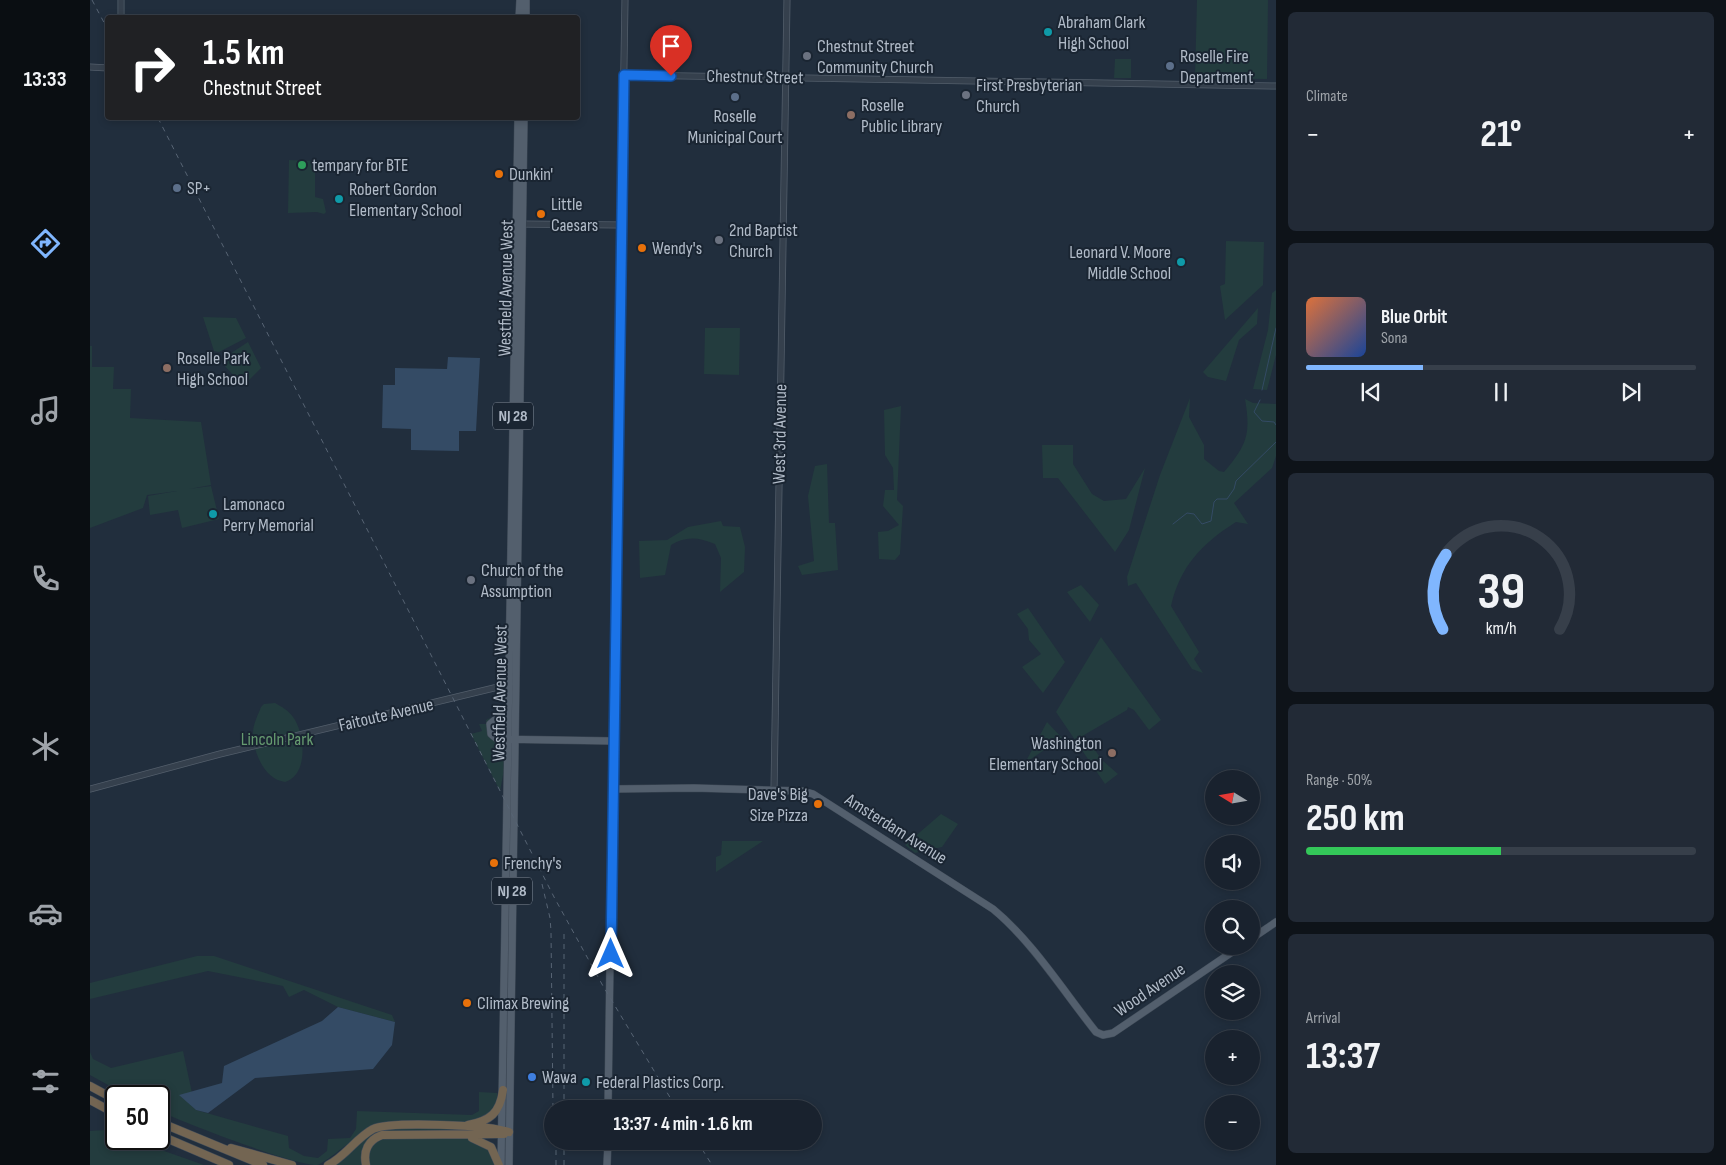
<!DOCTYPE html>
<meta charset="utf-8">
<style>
body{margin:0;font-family:"Sofia Sans Condensed",sans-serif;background:#222a36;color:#f1f3f6;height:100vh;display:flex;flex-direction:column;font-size:19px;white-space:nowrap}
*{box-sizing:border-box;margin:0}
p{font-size:16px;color:#9fa4aa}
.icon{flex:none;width:28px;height:28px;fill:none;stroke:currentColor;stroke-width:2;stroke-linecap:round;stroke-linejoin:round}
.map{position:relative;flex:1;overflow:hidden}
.side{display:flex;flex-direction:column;gap:12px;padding:12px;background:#0e1319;width:450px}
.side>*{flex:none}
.top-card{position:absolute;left:15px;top:15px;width:475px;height:105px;border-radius:5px;box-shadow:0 2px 8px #0003,0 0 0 1px #373f4a;background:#202124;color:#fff;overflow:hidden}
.needle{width:32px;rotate:281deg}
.tools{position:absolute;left:1115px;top:770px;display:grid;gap:10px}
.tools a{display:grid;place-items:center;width:55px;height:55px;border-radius:50%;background:#19222e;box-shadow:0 2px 8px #0003,0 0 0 1px #373f4a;font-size:25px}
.speed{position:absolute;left:15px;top:1085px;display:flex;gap:10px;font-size:25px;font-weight:700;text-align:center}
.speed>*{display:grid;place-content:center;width:65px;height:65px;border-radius:50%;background:#19222e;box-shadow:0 2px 8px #0003,0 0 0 1px #373f4a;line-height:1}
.speed .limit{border:2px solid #111;border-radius:8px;background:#fff;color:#111}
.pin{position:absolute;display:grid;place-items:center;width:42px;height:42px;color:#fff;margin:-51px -21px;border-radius:50% 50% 50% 0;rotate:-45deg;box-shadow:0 0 5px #0007}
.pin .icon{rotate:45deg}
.me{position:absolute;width:55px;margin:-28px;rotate:0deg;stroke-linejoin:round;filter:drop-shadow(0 0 4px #0008)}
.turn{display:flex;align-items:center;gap:18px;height:105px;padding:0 15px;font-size:22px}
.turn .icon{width:65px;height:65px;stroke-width:2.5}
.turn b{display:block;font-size:35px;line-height:42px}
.big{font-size:38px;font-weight:700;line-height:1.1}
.side .tile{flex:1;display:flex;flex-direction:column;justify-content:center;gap:8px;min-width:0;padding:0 18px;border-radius:8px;background:#222a36}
.side .dial{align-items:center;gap:0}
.dial svg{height:130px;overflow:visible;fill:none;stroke:#373f4a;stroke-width:7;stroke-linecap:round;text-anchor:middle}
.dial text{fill:#f1f3f6;stroke:none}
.song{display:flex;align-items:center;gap:15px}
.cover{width:60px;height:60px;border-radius:8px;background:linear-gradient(135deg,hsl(20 70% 55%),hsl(220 70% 35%))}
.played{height:5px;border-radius:2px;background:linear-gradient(90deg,#80b6fe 30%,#373f4a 30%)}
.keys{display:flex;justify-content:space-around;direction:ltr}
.heat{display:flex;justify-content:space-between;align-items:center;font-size:28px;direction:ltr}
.charge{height:8px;border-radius:4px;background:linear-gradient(90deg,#34c759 50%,#373f4a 0)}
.trip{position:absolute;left:454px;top:1100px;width:278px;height:50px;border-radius:25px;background:#19222e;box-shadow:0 2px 8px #0003,0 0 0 1px #373f4a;font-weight:700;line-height:50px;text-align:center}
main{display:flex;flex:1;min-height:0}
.tabs{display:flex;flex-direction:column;width:90px;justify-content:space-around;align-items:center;background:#0a0e12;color:#9fa4aa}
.tabs .icon{width:35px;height:35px}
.tabs .active{color:#80b6fe}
.tabs b{font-size:22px;color:#f1f3f6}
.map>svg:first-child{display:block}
.green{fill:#233c3e}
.water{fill:#344b65}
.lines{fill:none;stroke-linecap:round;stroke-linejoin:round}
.stream{stroke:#344b65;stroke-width:1}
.minor-casing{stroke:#535e6b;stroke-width:7}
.major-casing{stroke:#3e4956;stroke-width:8}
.highway-casing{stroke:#404b58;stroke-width:9}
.minor{stroke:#35404d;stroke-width:5.5}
.major{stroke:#535f6d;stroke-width:7}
.highway{stroke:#736552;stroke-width:8}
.rail{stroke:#576474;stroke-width:1;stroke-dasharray:5 5;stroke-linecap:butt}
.route-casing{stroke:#114b97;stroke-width:12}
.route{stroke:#1a73e8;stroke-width:9}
.culture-dot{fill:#0f9aa8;stroke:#1a2532;stroke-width:2}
.worship-dot{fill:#6b7280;stroke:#1a2532;stroke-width:2}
.service-dot{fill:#5c6f8a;stroke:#1a2532;stroke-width:2}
.education-dot{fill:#8d6e63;stroke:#1a2532;stroke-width:2}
.leisure-dot{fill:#2e9e5b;stroke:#1a2532;stroke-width:2}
.food-dot{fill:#e8710a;stroke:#1a2532;stroke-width:2}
.shop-dot{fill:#3f7fe0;stroke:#1a2532;stroke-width:2}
.labels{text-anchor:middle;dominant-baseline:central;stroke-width:4;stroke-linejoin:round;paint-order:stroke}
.shield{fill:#1a2532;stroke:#848e9b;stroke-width:1}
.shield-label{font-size:16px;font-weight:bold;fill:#b1bbc8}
.poi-label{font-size:18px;fill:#b1bbc8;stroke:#1a2532;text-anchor:start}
.street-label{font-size:18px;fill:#b1bbc8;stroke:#1a2532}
.park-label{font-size:18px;fill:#669b70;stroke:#1a2532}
</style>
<main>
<nav class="tabs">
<b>13:33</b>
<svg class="icon active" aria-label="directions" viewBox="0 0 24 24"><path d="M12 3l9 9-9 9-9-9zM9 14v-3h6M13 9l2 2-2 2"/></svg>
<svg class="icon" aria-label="music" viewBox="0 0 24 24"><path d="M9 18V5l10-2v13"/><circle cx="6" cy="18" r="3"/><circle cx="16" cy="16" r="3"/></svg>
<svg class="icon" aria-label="phone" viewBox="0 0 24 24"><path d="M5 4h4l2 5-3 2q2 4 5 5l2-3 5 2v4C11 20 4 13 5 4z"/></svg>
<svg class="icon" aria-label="climate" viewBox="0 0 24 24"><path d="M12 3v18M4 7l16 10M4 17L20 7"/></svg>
<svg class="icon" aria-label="car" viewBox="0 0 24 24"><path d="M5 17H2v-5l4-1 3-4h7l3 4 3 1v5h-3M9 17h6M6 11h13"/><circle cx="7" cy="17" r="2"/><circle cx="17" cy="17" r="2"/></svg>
<svg class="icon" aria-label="filters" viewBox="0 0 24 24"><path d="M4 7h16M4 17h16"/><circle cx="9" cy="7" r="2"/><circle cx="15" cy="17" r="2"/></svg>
</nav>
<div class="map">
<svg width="1186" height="1165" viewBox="0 0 1186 1165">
<rect width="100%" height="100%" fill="#212e3d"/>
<path class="green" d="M1107,0H1178L1177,79L1105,78Z
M1025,59H1041V78H1024Z
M199,160L225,161V197L233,199L236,212L234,214L227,212L198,213Z
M1136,241L1174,242L1173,285L1135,320L1130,286L1135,284Z
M1186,290V355L1177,390L1163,389L1178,330L1182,293Z
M1168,308L1167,324L1149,340L1136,381L1118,377L1113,372Z
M113,317L146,318L156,338L129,352L124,351Z
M615,328H650L649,375L614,374Z
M158,342L171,368L153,386L134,365L132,359Z
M0,346H2V367H24L23,389H41L40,418L111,422L121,485L99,489L121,486L129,519L92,528L88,510L60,515L58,496L87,491L57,495L53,508L0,528Z
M1100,398L1099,417L1114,445V459L1129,471L1134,472C1157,445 1161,434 1155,399L1163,403L1186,404V456L1182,468L1144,503L1158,524L1146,522C1111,544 1090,567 1081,606L1109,652L1104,659L1113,673L1102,669L1046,583L1038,586L1037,577L1070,475Z
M811,406L807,500L813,506L810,554L805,560L789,559L788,532L798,531L809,525L793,506L795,490H804L803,468L795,455L794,410Z
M952,445H983V464L1002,494L1014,501L1036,499L1055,468L1039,530L1025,552L968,478H953Z
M737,464L739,523H745L748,570L712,575L708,566L724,561L718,496L725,466Z
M631,521L633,526L650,527L655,547L654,572L630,592L631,558L625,544C608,537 596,536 581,545L575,575L550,578L549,541L577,540L598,527Z
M991,585L1009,605L1000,622L977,592Z
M938,608L975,662L953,693L932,667L951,654L939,640L938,629L927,614Z
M1011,637L1071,720L1059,730L1044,710L1038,707L1037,710L994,735L1012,760L1028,774L1015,784L966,712Z
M185,703C192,707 198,710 203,717C215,733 219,775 195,782C174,779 163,752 163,733C163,724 168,715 171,707L174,704Z
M402,717L398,722L397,734L404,741L413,743L414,770L410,791L381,734L392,731L389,724H396V720Z
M957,722L972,738L935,763Z
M851,814L868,824L852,847L825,853L815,845Z
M632,841H673L626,872V857L631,855Z
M107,956H124L302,1015L305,1022L248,1007L214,990L199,997L193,986L118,971L0,999V983Z
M93,1051L102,1093L90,1095L106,1110L198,1136L199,1148L214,1156L228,1158L237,1151L238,1139L260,1138L266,1129L267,1111L382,1115L389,1111V1092L407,1093C413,1129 346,1127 322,1128L406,1131L365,1135L394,1141L409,1165H279L278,1142L274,1165H243L267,1137C259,1142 235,1163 227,1165C203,1165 95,1123 69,1111V1096H38L0,1075V1052L3,1059L21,1068Z
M15,1130L26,1134V1139H40L114,1165H0V1131Z"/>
<path class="water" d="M358,357L390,358L386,431H369V451L321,450V429L292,428L293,385H305V368L357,369Z
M248,1007L305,1022L302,1045L283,1069L165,1078L118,1113L106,1110L89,1095L132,1083L134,1066L232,1021Z"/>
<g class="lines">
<path class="stream" d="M1172,390L1186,328
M1170,400L1164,412L1172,421L1184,422L1186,425
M1083,524L1097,513L1104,514L1112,524L1121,521L1124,502L1127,499H1137L1144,489L1146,481L1186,442"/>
<defs>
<path id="minor" d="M31,18V0
M0,67L18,68
M534,75L1186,86
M429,224L531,225
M523,741L535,0
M0,789L130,754L408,687L422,688
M684,790L697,0"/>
<path id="major" d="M429,18L430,0
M436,18V0
M418,705L413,713L400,724L401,734L407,739L523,741L518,1109
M523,789L604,788L712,791L723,794L903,909C942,941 974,992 1006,1032L1013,1035L1023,1033L1151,946
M1161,939L1186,922
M411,1165L428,118
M419,1165L434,118
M517,1165L518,1141"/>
<path id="highway" d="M0,1086L26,1100
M0,1100L26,1114
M69,1122L173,1165
M378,1125C400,1121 410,1113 413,1090
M69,1135L139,1165
M382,1138L401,1147L409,1165
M141,1148L202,1165
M238,1165C255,1157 266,1138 283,1129C300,1121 400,1125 419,1132
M276,1165C273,1151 278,1140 292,1135L414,1134"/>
</defs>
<use href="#minor" class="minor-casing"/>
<use href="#major" class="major-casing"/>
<use href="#highway" class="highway-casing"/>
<use href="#minor" class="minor"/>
<use href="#major" class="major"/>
<use href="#highway" class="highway"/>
<path class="rail" d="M2,0L18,30
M68,118L464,897L513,986L587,1109
M452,884L460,918L461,931L463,1109
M474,1109V931
M607,1141L622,1165
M466,1165V1141
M474,1165V1141"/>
</g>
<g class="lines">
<defs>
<path id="route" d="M521,954L534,75L581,76"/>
</defs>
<use href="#route" class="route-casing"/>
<use href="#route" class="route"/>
</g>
<g class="culture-dot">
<circle cx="958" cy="32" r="5"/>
<circle cx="249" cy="199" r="5"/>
<circle cx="1091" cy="262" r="5"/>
<circle cx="123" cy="514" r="5"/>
<circle cx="496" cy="1082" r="5"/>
</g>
<g class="worship-dot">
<circle cx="717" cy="56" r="5"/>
<circle cx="876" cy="95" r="5"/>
<circle cx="629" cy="240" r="5"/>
<circle cx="381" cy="580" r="5"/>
</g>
<g class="service-dot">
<circle cx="1080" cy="66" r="5"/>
<circle cx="645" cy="97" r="5"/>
<circle cx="87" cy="188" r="5"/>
</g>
<g class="education-dot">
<circle cx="761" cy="115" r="5"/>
<circle cx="77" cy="368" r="5"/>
<circle cx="1022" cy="753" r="5"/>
</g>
<circle class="leisure-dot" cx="212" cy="165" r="5"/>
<g class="food-dot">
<circle cx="409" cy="174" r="5"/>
<circle cx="451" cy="214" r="5"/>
<circle cx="552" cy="248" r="5"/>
<circle cx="728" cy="804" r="5"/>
<circle cx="404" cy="863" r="5"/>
<circle cx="377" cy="1003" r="5"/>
</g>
<circle class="shop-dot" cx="442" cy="1077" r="5"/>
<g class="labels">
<g class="shield">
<rect x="403" y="402.5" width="40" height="27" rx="4"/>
<rect x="402" y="877.5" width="40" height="27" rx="4"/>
</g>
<g class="shield-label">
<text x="423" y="416">NJ 28</text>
<text x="422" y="891">NJ 28</text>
</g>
<g class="poi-label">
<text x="968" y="22">Abraham Clark<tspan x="968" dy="21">High School</tspan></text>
<text x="727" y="46">Chestnut Street<tspan x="727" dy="21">Community Church</tspan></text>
<text x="1090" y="56">Roselle Fire<tspan x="1090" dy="21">Department</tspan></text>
<text x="886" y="85">First Presbyterian<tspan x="886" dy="21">Church</tspan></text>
<text x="771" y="105">Roselle<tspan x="771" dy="21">Public Library</tspan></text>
<text x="645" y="116" text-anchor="middle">Roselle<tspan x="645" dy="21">Municipal Court</tspan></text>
<text x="222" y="165">tempary for BTE</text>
<text x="419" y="174">Dunkin'</text>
<text x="97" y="188">SP+</text>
<text x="259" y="189">Robert Gordon<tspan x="259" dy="21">Elementary School</tspan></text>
<text x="461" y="204">Little<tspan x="461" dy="21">Caesars</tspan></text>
<text x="639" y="230">2nd Baptist<tspan x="639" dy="21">Church</tspan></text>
<text x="562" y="248">Wendy's</text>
<text x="1081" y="252" text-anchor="end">Leonard V. Moore<tspan x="1081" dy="21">Middle School</tspan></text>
<text x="87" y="358">Roselle Park<tspan x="87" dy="21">High School</tspan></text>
<text x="133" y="504">Lamonaco<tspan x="133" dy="21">Perry Memorial</tspan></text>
<text x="391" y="570">Church of the<tspan x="391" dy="21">Assumption</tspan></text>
<text x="1012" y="743" text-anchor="end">Washington<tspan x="1012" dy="21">Elementary School</tspan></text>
<text x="718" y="794" text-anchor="end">Dave's Big<tspan x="718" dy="21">Size Pizza</tspan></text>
<text x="414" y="863">Frenchy's</text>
<text x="387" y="1003">Climax Brewing</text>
<text x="452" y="1077">Wawa</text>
<text x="506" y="1082">Federal Plastics Corp.</text>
</g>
<g class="street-label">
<text transform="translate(665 77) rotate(1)">Chestnut Street</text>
<text transform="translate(416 288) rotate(-89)">Westfield Avenue West</text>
<text transform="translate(690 434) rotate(-89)">West 3rd Avenue</text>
<text transform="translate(410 693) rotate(-89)">Westfield Avenue West</text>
<text transform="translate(296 715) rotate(-13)">Faitoute Avenue</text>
<text transform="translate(806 829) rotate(32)">Amsterdam Avenue</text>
<text transform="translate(1060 990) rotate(-34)">Wood Avenue</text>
</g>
<g class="park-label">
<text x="187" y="739">Lincoln Park</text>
</g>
</g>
</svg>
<div class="tools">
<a><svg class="needle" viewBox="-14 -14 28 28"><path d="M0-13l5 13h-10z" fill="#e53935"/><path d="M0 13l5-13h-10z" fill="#9fa4aa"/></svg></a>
<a><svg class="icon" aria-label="sound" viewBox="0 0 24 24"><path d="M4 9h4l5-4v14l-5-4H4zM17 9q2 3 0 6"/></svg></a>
<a><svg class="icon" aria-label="search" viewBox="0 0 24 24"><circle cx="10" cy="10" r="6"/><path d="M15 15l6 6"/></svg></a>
<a><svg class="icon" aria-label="layers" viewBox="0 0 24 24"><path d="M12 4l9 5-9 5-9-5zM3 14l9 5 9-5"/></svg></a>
<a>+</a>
<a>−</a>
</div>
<div class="speed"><div class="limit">50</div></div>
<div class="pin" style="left:581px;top:76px;background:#d93025"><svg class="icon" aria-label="arrive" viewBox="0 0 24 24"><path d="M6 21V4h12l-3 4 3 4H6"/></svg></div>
<svg class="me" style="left:521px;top:954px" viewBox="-20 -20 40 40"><path d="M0-17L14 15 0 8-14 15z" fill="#1a73e8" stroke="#fff" stroke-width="4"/></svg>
<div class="trip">13:37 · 4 min · 1.6 km</div>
<div class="top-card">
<div class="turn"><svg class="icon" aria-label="right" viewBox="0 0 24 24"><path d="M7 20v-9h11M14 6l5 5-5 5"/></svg><div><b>1.5 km</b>Chestnut Street</div></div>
</div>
</div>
<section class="side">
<div class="tile"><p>Climate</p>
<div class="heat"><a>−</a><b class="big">21°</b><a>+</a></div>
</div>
<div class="tile">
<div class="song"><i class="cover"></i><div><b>Blue Orbit</b><p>Sona</p></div></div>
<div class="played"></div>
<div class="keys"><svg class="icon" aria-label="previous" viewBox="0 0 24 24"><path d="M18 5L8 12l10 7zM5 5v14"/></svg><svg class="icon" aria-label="pause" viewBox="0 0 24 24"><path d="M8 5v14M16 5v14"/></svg><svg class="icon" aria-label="next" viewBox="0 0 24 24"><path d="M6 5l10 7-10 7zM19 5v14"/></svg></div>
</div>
<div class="tile dial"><svg viewBox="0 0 100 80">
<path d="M14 69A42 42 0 1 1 86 69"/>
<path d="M14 69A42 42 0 0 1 16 23" stroke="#80b6fe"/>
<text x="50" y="56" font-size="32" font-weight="700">39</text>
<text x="50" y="72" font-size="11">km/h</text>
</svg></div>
<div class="tile"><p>Range · 50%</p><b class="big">250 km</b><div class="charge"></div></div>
<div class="tile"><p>Arrival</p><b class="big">13:37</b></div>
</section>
</main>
